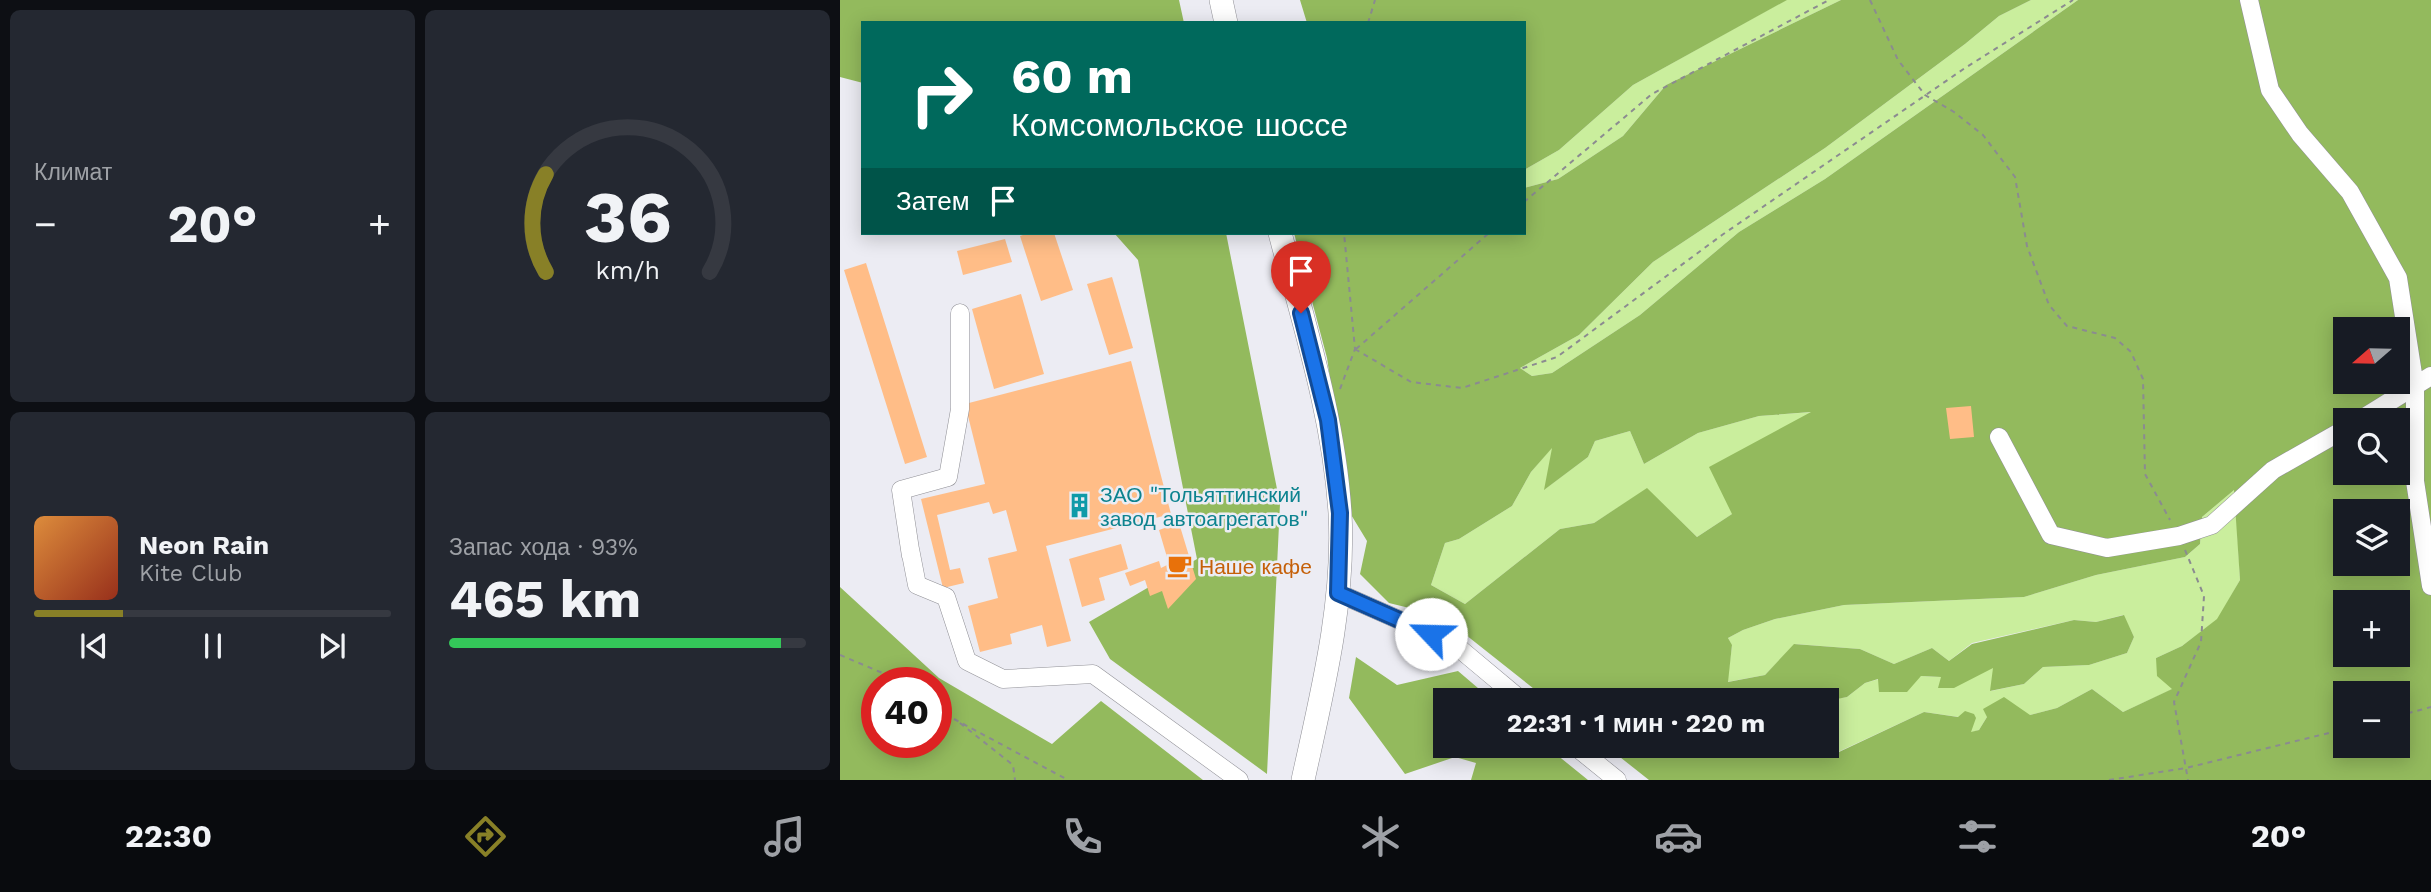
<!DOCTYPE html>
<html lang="ru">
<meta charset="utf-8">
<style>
body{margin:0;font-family:"Work Sans",sans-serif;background:#242831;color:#f1f3f6;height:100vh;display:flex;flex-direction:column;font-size:26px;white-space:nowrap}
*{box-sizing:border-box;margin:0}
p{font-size:23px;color:#9ea1a6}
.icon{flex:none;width:38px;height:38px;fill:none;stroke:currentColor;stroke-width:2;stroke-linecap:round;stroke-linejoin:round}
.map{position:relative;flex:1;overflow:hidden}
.details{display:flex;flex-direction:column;gap:10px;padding:10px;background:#0d0f14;width:840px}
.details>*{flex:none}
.top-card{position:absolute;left:21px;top:21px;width:665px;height:214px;border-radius:0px;box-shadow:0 4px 18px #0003;background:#00695c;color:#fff;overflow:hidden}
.needle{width:46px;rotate:250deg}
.tools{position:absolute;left:1493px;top:317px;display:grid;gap:14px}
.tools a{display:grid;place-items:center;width:77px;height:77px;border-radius:0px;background:#171b24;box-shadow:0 4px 18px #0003;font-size:35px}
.speed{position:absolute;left:21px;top:667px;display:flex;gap:14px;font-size:35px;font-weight:700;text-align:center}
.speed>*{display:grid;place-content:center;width:91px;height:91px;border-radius:50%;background:#171b24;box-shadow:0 4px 18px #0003;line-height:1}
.speed .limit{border:10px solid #d22;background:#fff;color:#111}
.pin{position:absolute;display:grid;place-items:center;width:60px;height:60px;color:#fff;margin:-72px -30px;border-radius:50% 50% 50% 0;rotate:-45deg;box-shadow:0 0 7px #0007}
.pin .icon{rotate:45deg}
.me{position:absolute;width:77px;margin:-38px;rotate:294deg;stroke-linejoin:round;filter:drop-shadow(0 0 5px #0008)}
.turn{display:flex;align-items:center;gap:24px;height:147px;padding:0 35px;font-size:32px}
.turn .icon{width:91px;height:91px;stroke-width:2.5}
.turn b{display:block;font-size:49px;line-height:60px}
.then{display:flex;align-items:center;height:66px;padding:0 35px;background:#0003;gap:14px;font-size:26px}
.big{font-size:52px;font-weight:700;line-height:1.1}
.details .tile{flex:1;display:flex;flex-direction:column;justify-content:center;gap:10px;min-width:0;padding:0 24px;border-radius:10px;background:#242831}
.details .dial{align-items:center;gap:0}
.dial svg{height:182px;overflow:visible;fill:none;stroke:#363941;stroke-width:7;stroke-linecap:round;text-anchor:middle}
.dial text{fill:#f1f3f6;stroke:none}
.song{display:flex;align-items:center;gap:21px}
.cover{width:84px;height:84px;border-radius:10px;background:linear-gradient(135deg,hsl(30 70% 55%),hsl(10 70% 35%))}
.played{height:7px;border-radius:4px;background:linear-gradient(90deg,#888027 25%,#363941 25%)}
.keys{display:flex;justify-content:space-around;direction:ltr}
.heat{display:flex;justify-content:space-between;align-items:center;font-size:38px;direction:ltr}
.charge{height:10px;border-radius:5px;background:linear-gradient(90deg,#34c759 93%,#363941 0)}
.details .tiles{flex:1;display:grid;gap:10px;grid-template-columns:repeat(2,1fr)}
.trip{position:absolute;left:593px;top:688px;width:406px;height:70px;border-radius:0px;background:#171b24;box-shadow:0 4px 18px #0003;font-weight:700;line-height:70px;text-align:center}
.tabs{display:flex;height:112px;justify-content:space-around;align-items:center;background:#090b0e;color:#9ea1a6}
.tabs .icon{width:49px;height:49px}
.tabs .current{color:#888027}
.tabs b{font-size:32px;color:#f1f3f6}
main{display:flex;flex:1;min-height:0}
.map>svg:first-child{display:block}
.green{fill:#caee9d}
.forest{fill:#93ba5d;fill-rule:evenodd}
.building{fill:#ffbd87}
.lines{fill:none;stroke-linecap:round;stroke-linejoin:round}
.minor-casing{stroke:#909096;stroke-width:19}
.major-casing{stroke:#909096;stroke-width:24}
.path{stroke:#8b8b90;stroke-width:2;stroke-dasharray:5 5;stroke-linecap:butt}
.minor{stroke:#fff;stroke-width:18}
.major{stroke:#fff;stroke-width:23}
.route-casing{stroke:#114b97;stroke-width:18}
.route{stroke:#1a73e8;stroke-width:12}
.labels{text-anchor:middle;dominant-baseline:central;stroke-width:5;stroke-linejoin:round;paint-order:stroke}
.culture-label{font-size:21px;fill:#0d838f;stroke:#ececf3;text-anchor:start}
.food-label{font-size:21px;fill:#c56008;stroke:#ececf3;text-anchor:start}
</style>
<main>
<section class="details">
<div class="tiles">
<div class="tile"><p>Климат</p>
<div class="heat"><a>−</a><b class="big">20°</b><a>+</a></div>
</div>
<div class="tile dial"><svg viewBox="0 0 100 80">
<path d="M14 69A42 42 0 1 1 86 69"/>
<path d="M14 69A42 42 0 0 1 14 26" stroke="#888027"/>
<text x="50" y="56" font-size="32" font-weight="700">36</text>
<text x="50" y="72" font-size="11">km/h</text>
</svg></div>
<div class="tile">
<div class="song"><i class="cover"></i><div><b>Neon Rain</b><p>Kite Club</p></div></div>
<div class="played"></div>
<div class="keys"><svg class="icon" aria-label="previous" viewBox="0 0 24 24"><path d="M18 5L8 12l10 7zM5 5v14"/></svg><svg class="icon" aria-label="pause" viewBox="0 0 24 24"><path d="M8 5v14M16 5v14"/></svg><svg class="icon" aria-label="next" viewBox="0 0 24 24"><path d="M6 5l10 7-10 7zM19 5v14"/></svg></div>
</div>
<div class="tile"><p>Запас хода · 93%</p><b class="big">465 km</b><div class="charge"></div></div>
</div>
</section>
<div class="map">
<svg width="1591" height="780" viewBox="0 0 1591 780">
<rect width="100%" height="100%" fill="#ececf3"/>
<path class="green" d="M946,0H1001L826,85L783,136L718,179L684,188V170L719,150L793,85Z
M1191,0H1238L985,179L899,232L800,315L712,373L692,376L680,368L739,335L813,262L985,148L1125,44L1159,16Z
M973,412L892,514L857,537L807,489L754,523L720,529L625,604L591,585L605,543L619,539L672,506L691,472L713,446L705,489L748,457L755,441L790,431L804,464L858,433L919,416Z
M1395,489L1400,580L1378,619L1342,646L1316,658L1333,689L1283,712L1252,689L1217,708L1190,715L1147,717L1139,730L1130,733L1119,717L1084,712L998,752L996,728L987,726L988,700L1007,697L1025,683L1039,679V692L1081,676L1101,677L1154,667L1151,691L1184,684L1203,667L1249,665L1287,653L1294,637L1283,615L1256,622L1234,620L1132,643L1109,661L1092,648L1054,664L1020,649L955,644L925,675L887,682L892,646L888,638L903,630L935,619L1004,605L1184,597L1256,575L1345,557L1360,544L1362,517Z"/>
<path class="forest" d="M0,0H339L344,23H23V83L0,77Z
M460,0H947L793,85L719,150L684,170V23H467Z
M1001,0H1191L1159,16L1125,44L985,148L813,262L739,335L680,368L692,376L712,373L800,315L899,232L985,179L1238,0H1591V780H809L766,746H987V726L996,728L999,752L1084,712L1118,717L1125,711L1134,714L1136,718L1131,732L1139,730L1147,717L1143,709L1164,697L1190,715L1217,708L1252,689L1283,712L1332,689L1317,676L1316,658L1342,646L1377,619L1400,580L1394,490L1362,517L1360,544L1345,557L1256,575L1184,597L1004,605L935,619L903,630L888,638L892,645L888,682L925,675L954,644L1020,649L1054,664L1092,648L1109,661L1132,644L1234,620L1256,622L1284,615L1294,637L1287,653L1249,665L1203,667L1184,684L1150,691L1153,668L1114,688H1098L1101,677L1081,676L1067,692H1039L1038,679L1025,683L1007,697L987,701L708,700L602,616L549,603L520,574L527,541L510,513L487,358L454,233H684V188L718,179L783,136L826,85ZM1505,329H1558V382H1505ZM971,412L869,467L892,514L857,537L807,488L754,523L720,529L625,604L591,585L605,543L619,539L672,506L691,472L712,448L704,490L748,457L755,441L790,431L804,464L858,433L919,416ZM1505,420H1558V472H1505ZM1505,511H1558V564H1505ZM1505,602H1558V654H1505ZM1505,693H1558V746H1505Z
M274,233H386L440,504L427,774L270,659L249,622L357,559L298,260Z
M0,587L99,678L212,744L261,701L363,780H0ZM96,682V742H37V682Z
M516,657L557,685L618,671L652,700H606V746H706L748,780H631L636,763L615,757L565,774L509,698Z"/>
<path class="building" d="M189,233H214L233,290L201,301L180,236Z
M165,239L172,262L123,275L117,251Z
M26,263L87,457L65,464L4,270Z
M272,277L293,348L269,355L247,284Z
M181,294L204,374L154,389L132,309Z
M291,361L331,514L206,546L231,641L207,647L202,625L170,634L172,644L140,652L128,606L158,598L148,558L177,551L166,510L153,514L149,502L97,515L110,570L120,568L124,583L103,588L81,499L145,484L125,404Z
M1131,406L1134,437L1110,439L1106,408Z
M339,523L356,579L328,609L322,591L310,596L305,580L290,586L285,573L319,561L321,568L329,564L319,530Z
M281,544L288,569L259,578L265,600L242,607L229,559Z"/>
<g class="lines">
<defs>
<path id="minor" d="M1409,0L1430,90L1460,134L1510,192L1558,278L1575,387V481L1591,586
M1520,420L1591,376
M1159,437L1211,535L1267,548L1339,536L1372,525L1433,470L1505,429
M70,549L77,585L106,597L127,661L163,679L253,674L399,780
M71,556L61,490L108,477L120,409V313
M498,593L614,644L681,700
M735,746L777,780"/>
<path id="major" d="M381,0L386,23
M440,233C464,325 494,417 500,513C505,603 482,693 463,780"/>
</defs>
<use href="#minor" class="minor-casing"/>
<use href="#major" class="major-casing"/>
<path class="path" d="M1030,0L1058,60L1085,95L1114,112L1143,135L1175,177L1187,246L1209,305L1227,326L1275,338L1291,352L1303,379L1305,474L1330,520
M528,23L535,0
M684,202L812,94L989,0
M515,349L571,382L622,388L717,357L882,235L1125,68L1233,0
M516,349L649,233
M500,389L515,349L504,233
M1345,550L1364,596L1361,642L1334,702L1348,780
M0,655L64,682
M96,706L112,718
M1558,716L1591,707
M114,719L228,780
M120,723L173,765L175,780
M1269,780L1346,768L1505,729"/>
<use href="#minor" class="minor"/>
<use href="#major" class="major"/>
</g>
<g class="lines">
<defs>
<path id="route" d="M461,313L488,420L500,513L498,593L591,634"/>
</defs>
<use href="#route" class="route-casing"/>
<use href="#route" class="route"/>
</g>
<defs>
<symbol id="building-bare" viewBox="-9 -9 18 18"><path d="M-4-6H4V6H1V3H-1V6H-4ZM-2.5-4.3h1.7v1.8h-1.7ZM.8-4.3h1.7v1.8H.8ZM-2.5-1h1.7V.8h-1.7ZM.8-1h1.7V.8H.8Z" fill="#0f9aa8" stroke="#ececf3" stroke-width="2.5" paint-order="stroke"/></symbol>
<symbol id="cafe-bare" viewBox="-9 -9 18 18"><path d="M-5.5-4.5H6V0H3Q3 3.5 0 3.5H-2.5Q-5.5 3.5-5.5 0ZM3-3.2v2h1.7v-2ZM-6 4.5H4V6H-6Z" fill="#e8710a" stroke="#ececf3" stroke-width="2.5" paint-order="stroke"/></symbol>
</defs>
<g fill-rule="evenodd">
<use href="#building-bare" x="222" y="488" width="35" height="35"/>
<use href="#cafe-bare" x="322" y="548" width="35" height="35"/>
</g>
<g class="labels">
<g class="culture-label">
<text x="260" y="494">ЗАО "Тольяттинский<tspan x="260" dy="24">завод автоагрегатов"</tspan></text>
</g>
<g class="food-label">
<text x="359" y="566">Наше кафе</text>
</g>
</g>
</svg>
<div class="tools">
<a><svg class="needle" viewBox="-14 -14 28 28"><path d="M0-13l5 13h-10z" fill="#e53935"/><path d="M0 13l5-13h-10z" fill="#9ea1a6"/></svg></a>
<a><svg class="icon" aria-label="search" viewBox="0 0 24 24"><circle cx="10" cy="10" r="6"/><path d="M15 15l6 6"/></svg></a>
<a><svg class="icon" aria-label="layers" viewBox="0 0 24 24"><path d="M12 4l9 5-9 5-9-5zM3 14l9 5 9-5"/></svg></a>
<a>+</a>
<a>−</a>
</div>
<div class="speed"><div class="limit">40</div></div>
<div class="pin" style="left:461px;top:313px;background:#d93025"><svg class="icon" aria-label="arrive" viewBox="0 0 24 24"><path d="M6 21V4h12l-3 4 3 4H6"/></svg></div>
<svg class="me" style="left:591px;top:634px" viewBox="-20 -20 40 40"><circle r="19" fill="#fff"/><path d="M0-13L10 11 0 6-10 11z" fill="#1a73e8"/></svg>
<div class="trip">22:31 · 1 мин · 220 m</div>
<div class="top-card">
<div class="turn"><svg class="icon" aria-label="right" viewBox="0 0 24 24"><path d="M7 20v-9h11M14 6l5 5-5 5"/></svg><div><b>60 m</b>Комсомольское шоссе</div></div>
<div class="then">Затем<svg class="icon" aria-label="arrive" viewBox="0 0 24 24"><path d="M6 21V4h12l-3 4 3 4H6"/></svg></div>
</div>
</div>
</main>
<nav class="tabs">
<b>22:30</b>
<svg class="icon current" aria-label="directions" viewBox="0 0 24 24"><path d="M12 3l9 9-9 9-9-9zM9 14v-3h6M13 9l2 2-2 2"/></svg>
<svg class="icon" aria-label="music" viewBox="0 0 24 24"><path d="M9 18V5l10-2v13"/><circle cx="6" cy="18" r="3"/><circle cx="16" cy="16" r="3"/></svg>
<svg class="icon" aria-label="phone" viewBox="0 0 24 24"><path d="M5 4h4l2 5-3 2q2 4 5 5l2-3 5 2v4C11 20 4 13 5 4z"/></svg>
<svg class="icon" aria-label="climate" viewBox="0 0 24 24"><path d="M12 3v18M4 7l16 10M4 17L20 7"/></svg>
<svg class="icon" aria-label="car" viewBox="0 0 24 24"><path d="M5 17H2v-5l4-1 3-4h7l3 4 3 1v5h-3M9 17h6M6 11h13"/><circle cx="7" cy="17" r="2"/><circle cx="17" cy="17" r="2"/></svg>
<svg class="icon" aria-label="filters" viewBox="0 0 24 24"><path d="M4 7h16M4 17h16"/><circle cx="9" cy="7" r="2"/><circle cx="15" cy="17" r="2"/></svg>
<b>20°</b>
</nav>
